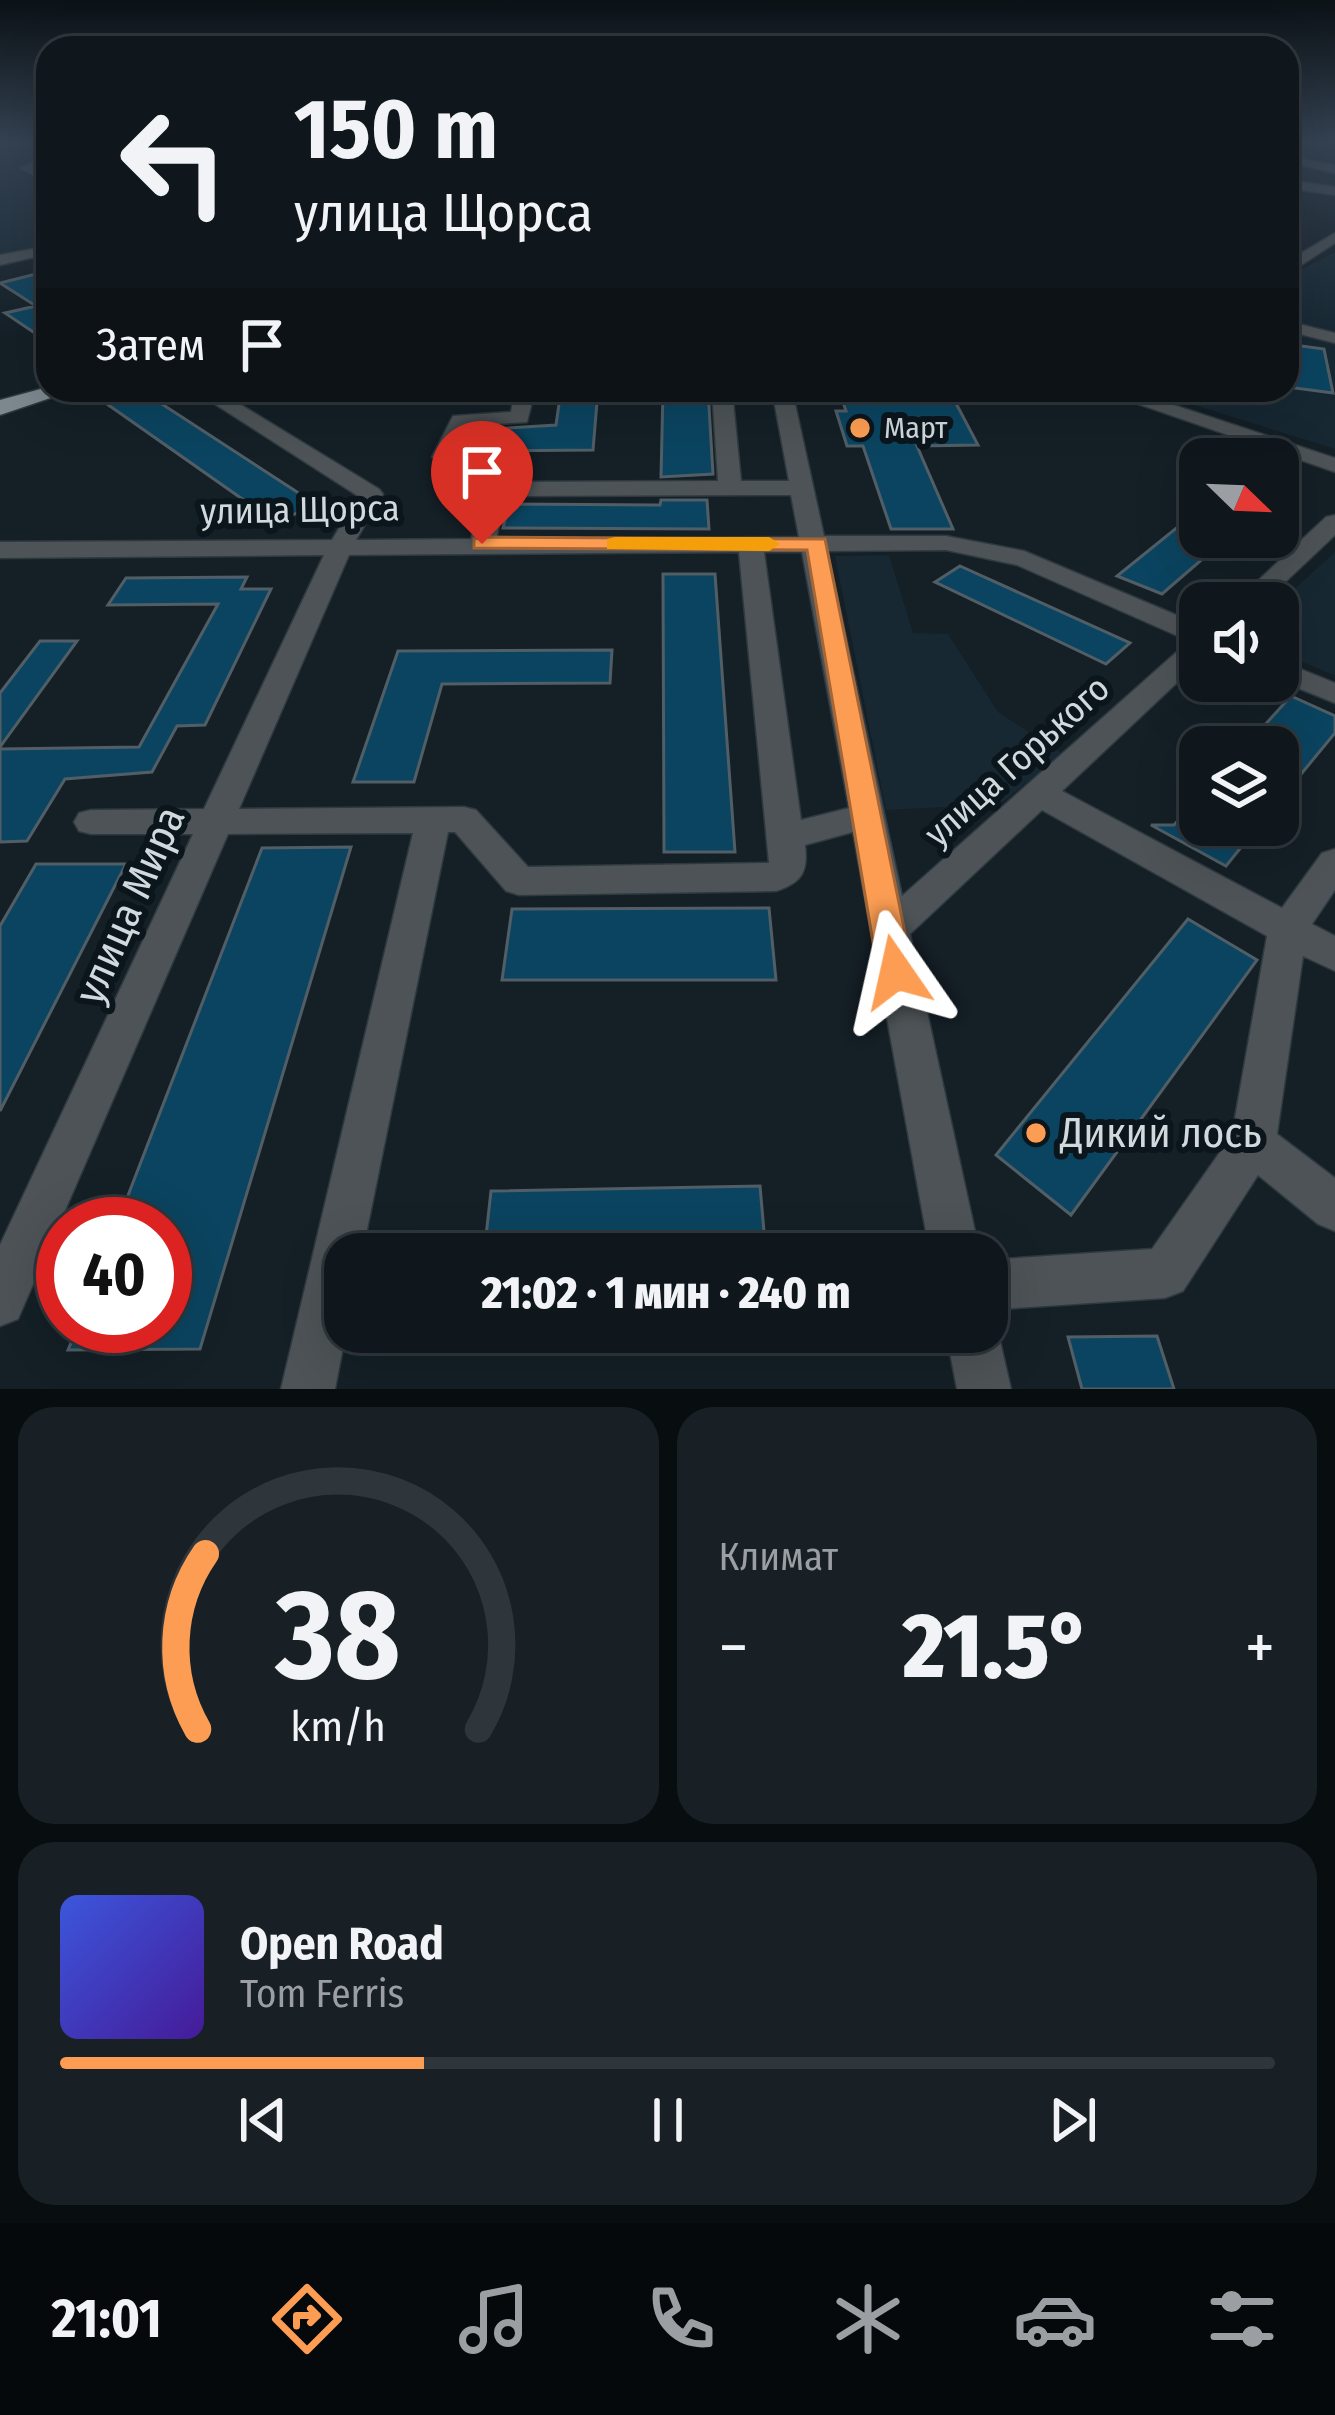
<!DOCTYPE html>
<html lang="ru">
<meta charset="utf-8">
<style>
body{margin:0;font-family:"Fira Sans Condensed",sans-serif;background:#182025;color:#f1f3f6;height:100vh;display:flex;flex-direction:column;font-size:45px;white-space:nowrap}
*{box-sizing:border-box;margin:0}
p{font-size:39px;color:#9b9fa3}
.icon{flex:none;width:66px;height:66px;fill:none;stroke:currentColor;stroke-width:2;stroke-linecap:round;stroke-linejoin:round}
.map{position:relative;height:1389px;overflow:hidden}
.sheet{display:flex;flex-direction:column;gap:18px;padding:18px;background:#080d0f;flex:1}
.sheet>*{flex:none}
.hud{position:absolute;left:36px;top:36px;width:1263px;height:366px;border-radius:36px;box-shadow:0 12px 48px #0002,0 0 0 3px #2f363b;background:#0f171c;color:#f1f3f6;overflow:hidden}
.needle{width:78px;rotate:113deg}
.tools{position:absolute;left:1179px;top:438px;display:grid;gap:24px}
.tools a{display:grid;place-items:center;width:120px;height:120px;border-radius:24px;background:#0f171c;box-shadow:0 12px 48px #0002,0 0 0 3px #2f363b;font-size:60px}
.speed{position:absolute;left:36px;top:1197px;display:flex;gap:24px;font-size:60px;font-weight:700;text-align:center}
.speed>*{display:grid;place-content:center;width:156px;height:156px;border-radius:50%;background:#0f171c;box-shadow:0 12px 48px #0002,0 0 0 3px #2f363b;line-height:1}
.speed .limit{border:18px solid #d22;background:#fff;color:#111}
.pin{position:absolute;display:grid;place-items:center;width:102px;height:102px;color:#fff;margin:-123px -51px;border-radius:50% 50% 50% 0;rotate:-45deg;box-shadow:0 0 12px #0007}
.pin .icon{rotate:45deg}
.me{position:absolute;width:132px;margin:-66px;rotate:349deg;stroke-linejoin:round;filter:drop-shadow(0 0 9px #0008)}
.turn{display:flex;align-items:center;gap:42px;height:252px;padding:0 60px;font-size:54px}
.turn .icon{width:156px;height:156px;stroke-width:2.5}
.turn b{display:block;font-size:84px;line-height:102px}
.then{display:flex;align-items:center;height:114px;padding:0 60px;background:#0003;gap:24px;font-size:45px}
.big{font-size:90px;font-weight:800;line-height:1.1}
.sheet .widget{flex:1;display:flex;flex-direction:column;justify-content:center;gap:18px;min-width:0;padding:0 42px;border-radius:36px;background:#182025}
.sheet .dial{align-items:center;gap:0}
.dial svg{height:312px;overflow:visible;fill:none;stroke:#2f363b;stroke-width:7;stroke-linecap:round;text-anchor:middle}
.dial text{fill:#f1f3f6;stroke:none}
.song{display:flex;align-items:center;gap:36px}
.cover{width:144px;height:144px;border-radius:18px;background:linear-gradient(135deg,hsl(230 70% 55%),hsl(260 70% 35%))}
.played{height:12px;border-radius:6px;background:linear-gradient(90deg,#fc9d53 30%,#2f363b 30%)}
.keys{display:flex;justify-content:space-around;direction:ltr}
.heat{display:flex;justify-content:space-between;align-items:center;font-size:66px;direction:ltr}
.sheet .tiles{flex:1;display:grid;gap:18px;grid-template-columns:1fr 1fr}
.widget:last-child{grid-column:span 2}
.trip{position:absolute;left:324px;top:1233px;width:684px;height:120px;border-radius:36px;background:#0f171c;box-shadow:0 12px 48px #0002,0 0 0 3px #2f363b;font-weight:800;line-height:120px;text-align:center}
.menu{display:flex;height:192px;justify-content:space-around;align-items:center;background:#06090b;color:#9b9fa3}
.menu .icon{width:84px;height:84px}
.menu .current{color:#fc9d53}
.menu b{font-size:54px;color:#f1f3f6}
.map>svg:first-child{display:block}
.built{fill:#172833}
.building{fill:#0b4460;stroke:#515e66;stroke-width:3}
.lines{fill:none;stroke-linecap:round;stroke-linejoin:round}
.minor-casing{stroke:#2e3940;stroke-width:3}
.major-casing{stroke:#2e3940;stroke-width:3}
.minor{fill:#4d5356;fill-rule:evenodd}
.major{fill:#7d888f;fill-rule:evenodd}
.route{fill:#fc9d53;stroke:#a46636;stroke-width:3}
.slow{fill:#f59e0b}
.poi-dot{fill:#fc9d53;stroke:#0b161c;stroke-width:4.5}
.labels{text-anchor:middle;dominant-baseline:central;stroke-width:12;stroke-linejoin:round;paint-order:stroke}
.far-poi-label{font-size:30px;fill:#d1d9dd;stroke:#0b161c;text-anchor:start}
.street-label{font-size:36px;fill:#d1d9dd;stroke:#0b161c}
.near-street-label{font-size:42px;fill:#d1d9dd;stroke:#0b161c}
.near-poi-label{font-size:42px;fill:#d1d9dd;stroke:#0b161c;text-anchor:start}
</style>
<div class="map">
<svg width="1335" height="1389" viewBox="0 0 1335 1389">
<rect width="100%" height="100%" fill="#141f26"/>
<path class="built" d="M0,143H48V255L0,266Z
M1335,252V335L1287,323V277Z
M1287,329L1335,342V449L1146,390H1287Z
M1335,552V676L1278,651V604Z
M889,555L913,633L948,634L998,712L1063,754L1000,804L886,810L835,556Z"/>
<path class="building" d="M48,271V342L5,313L36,306L0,283Z
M1287,344L1324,349L1333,393L1287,387Z
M561,390H598L593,450L473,451L479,430L556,425Z
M663,390H708L713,474L661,477Z
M839,390H949L978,445L917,446L953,529H891L863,446H847L836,411H846Z
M145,393L317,505L275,522L107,404Z
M661,500H707L709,529L503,528L509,504L660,505Z
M1200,509V537H1228L1162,594L1117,576Z
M960,566L1130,643L1106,664L935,582Z
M663,574H715L735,852H664Z
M247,577L241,589H271L205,725L177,726L152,772L65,779L27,841L0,842V749L139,747L218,604L108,605L126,578Z
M40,641H77L0,747V693Z
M612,650L610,683L442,684L414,782H353L398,651Z
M1291,696L1335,716V733L1278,802V747H1245Z
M1200,796V825H1259L1226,866L1151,825H1174Z
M351,847L200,1349L68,1350L78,1326H165V1224H117L262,848Z
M36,864H126L0,1111V926Z
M769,908L776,980H502L512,909Z
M1188,919L1257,960L1071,1215L996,1155Z
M760,1186L766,1254H484L491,1191Z
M1157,1336L1174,1389H1082L1068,1337Z"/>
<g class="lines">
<defs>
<path id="minor" d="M48,155V162L36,168L48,173V182L20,168Z
M1287,156L1335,165V173L1287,162Z
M1287,180L1335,187V195L1287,188Z
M1335,233V243L1298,267H1288V261Z
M48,246V254L0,265V255Z
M1287,321L1335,333V343L1287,331Z
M225,390H255L233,400L379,489L383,494L356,540L471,539L484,491L432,457L453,416L511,412L515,390H535L527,422L468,426L455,455L501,482L718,481L712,390H732L741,481H789L772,390H792L824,536H946L1024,551L1200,625V661L1062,791L1282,908L1322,853L1335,849V890L1312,924L1335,936V971L1303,956L1277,1134L1335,1178V1231L1318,1224L1258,1175L1183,1291L1165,1298L987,1310V1260L1152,1249L1232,1135L1267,936L1042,810L910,934L980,1254H930L853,832L805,845C808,871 803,882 776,891L519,895L506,891L455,832H448L362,1254H345L346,1332L335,1389H281L413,833L228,834L18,1319L0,1326V1245L193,834H91L79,831L74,822L79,813L91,810L204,809L324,555L0,558V542L332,540L358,496L207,399ZM791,495L799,537L496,539L506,496ZM946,550L1017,565L1189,641L902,896L827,551ZM739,552L769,863L528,867L476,810L464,807L239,809L349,555ZM764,552H802L849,808L801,820Z
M1098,390H1128L1335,458V472Z
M1335,515V535L1263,603H1234L1326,517Z
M1278,660L1335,683V703L1278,680Z
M987,1312L998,1332L1011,1389H957L946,1332H987Z"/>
<path id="major" d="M48,387L74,390L0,415V400Z"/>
</defs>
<use href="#minor" class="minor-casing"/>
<use href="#major" class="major-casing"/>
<use href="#minor" class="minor"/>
<use href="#major" class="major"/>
</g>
<linearGradient id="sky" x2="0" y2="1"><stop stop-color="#0b1115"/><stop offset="0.42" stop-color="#344252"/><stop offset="1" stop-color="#344252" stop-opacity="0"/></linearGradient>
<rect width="1335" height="338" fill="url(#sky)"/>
<path class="route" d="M482,537L825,539L913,972L908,982L896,987L883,982L878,972L807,550L474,548V539Z"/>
<path class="slow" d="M615,537H769L780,544L769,551L607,549V539Z"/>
<g class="poi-dot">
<circle cx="860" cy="428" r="12"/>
<circle cx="1036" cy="1133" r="12"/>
</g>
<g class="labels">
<g class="far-poi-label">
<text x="884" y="428">Март</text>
</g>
<g class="street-label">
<text transform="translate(300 510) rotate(-1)">улица Щорса</text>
<text transform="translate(1017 761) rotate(-42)">улица Горького</text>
</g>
<g class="near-street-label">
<text transform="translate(130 905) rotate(-66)">улица Мира</text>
</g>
<g class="near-poi-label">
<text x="1060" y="1133">Дикий лось</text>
</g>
</g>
</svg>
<div class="tools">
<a><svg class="needle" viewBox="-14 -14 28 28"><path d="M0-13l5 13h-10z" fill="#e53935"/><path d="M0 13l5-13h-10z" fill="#9b9fa3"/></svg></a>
<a><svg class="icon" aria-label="sound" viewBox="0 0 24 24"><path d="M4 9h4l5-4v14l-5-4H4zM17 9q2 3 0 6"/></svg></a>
<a><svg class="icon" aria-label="layers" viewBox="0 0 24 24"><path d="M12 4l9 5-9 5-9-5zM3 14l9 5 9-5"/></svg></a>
</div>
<div class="speed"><div class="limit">40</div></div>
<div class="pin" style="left:482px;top:544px;background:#d93025"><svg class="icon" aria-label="arrive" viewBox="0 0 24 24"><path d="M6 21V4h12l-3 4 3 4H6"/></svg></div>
<svg class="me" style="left:896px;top:972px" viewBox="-20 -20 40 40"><path d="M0-17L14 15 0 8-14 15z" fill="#fc9d53" stroke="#fff" stroke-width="4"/></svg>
<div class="trip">21:02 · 1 мин · 240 m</div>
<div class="hud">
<div class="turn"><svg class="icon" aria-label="left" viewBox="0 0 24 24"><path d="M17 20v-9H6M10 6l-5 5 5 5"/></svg><div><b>150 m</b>улица Щорса</div></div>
<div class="then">Затем<svg class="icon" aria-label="arrive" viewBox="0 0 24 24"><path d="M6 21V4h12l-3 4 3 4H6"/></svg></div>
</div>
</div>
<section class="sheet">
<div class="tiles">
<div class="widget dial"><svg viewBox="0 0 100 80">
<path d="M14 69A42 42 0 1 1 86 69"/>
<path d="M14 69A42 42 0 0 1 16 24" stroke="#fc9d53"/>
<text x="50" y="56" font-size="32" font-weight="700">38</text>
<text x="50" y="72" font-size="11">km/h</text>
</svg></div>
<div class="widget"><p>Климат</p>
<div class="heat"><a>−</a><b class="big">21.5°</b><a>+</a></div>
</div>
<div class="widget">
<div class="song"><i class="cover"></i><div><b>Open Road</b><p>Tom Ferris</p></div></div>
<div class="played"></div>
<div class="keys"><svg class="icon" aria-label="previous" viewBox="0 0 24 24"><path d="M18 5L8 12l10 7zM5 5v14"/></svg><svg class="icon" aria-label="pause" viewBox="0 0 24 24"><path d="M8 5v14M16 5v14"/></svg><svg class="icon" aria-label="next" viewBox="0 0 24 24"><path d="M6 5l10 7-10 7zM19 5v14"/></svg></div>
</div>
</div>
</section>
<nav class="menu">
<b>21:01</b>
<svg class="icon current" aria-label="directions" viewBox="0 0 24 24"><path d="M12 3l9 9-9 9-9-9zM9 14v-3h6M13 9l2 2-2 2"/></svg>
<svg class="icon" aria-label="music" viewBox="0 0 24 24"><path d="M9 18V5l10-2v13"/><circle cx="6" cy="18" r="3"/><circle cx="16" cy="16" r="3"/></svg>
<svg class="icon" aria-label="phone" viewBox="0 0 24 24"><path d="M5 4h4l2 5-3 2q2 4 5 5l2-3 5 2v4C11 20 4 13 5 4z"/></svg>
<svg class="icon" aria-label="climate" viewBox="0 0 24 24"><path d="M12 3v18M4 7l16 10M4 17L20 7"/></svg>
<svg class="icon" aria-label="car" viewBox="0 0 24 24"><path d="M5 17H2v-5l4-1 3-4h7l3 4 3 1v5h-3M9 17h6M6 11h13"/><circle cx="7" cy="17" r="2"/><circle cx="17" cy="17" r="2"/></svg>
<svg class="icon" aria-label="filters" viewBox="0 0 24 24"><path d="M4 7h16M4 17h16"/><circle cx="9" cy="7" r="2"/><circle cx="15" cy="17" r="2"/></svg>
</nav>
